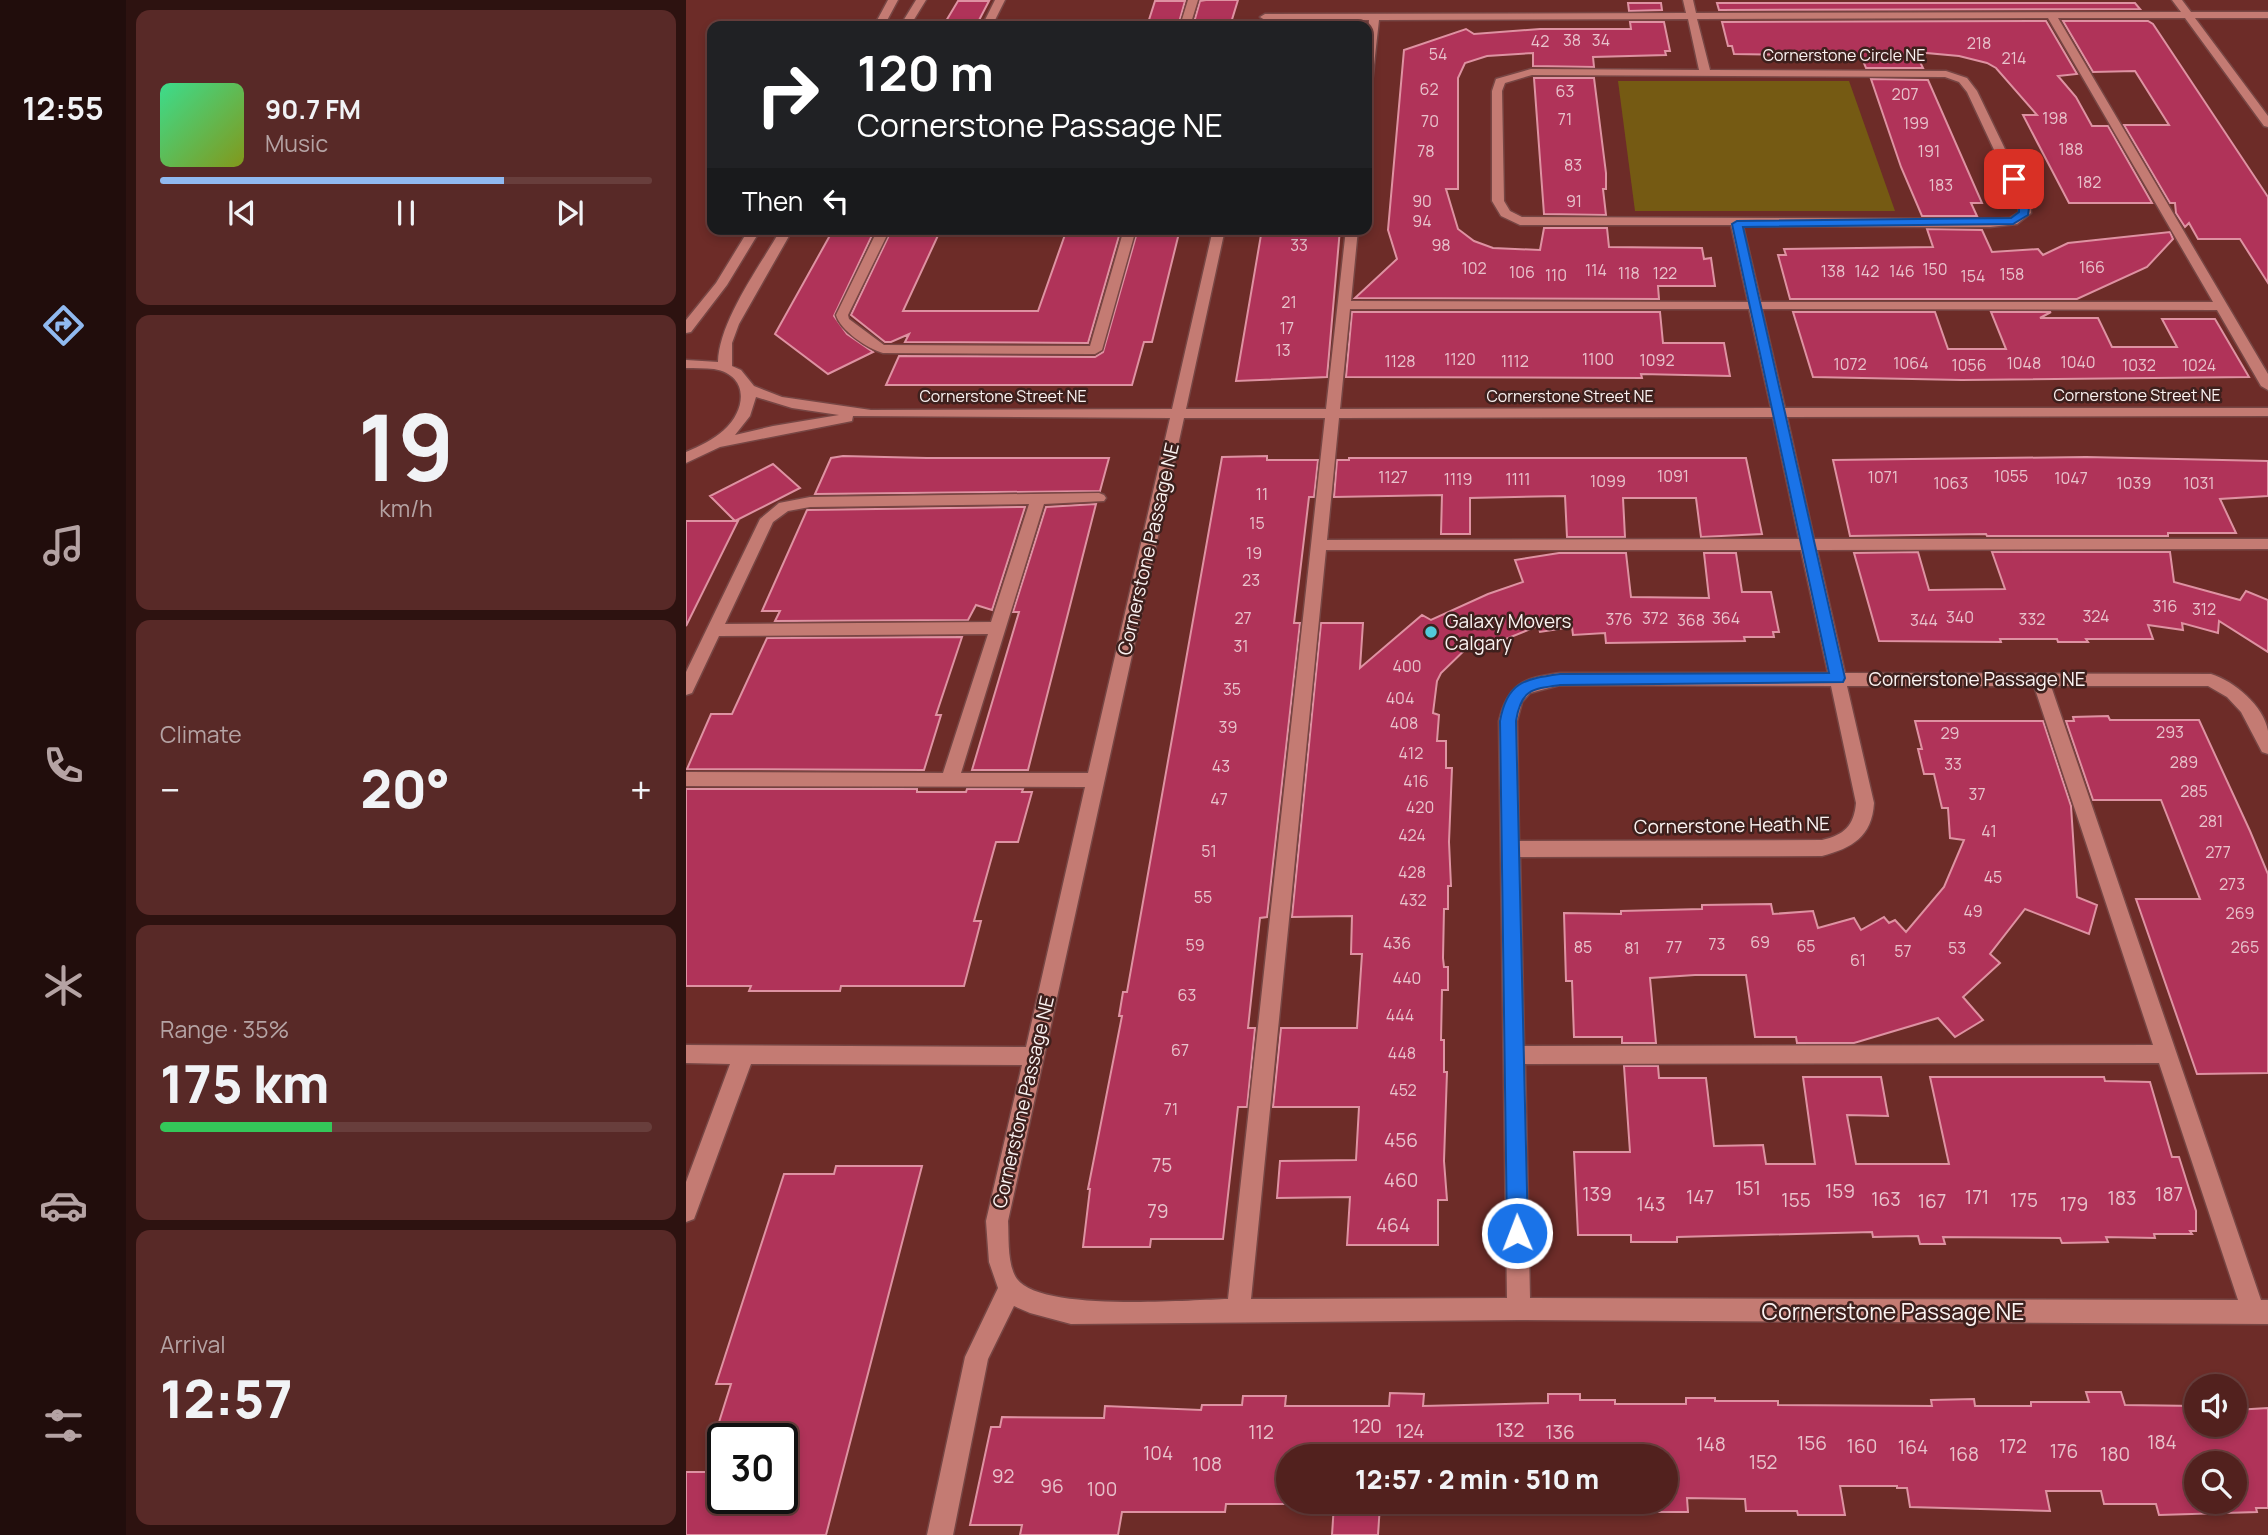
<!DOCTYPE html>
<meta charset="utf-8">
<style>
body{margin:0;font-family:Manrope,sans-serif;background:#582927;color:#f1f3f6;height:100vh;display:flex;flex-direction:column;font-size:26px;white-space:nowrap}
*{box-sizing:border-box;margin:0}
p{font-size:23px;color:#b5a3a4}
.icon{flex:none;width:38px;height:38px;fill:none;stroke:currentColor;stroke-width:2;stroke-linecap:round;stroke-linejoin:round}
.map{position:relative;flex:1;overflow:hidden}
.panel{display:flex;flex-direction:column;gap:10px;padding:10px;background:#2d1210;width:560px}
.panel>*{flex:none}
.banner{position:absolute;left:21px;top:21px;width:665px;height:214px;border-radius:14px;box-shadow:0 4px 10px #0003,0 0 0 2px #683e3c;background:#202124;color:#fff;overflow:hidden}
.controls{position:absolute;left:1498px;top:1374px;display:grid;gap:14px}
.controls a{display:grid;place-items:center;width:63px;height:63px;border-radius:50%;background:#52211e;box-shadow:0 4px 10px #0003,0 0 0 2px #683e3c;font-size:35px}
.speed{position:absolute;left:21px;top:1423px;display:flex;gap:14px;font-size:35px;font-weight:700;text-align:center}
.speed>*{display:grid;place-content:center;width:91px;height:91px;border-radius:50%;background:#52211e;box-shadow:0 4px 10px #0003,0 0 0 2px #683e3c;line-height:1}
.speed .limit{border:4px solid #111;border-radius:10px;background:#fff;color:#111}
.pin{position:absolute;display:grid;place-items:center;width:60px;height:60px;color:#fff;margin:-30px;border-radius:14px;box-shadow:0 4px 10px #0006}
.me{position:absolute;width:77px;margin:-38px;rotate:359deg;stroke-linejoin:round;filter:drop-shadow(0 0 5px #0008)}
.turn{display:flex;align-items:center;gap:24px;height:147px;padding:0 35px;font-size:32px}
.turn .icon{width:91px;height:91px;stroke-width:2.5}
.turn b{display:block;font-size:49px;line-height:60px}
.then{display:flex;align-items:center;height:66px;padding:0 35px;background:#0003;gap:14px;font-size:26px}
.big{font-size:52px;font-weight:800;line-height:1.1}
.panel .card{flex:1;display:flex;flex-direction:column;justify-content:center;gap:10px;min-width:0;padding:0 24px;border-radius:14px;background:#582927}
.panel .dial{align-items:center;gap:0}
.dial b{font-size:91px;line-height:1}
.song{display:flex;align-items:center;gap:21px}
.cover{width:84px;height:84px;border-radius:10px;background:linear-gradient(135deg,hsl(150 70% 55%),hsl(70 70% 35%))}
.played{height:7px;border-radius:4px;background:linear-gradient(90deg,#90b9f0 70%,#683e3c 70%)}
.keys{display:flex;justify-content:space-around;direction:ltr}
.heat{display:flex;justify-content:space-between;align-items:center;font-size:38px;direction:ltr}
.charge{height:10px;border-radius:5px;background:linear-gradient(90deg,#34c759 35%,#683e3c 0)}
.trip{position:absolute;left:590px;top:1444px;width:402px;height:70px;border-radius:35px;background:#52211e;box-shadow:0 4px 10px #0003,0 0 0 2px #683e3c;font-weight:800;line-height:70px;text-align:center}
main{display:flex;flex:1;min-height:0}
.dock{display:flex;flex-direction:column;width:126px;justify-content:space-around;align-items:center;background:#210d0c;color:#b5a3a4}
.dock .icon{width:49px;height:49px}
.dock .selected{color:#90b9f0}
.dock b{font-size:32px;color:#f1f3f6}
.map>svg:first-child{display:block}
.green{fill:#755a13}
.building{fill:#b03359;stroke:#de92a2;stroke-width:2;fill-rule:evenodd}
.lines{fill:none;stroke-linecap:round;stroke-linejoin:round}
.minor-casing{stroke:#774644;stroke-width:3}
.minor{fill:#c47b73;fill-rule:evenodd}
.route{fill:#1a73e8;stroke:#114b97;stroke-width:2}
.poi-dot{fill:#52cbda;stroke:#3e201d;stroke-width:2.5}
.labels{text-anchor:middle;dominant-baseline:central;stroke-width:5;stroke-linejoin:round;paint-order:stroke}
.number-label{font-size:16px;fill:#e8c2cb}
.far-street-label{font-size:16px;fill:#faf2f1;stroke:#3e201d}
.street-label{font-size:19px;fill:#faf2f1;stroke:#3e201d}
.poi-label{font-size:19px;fill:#faf2f1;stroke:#3e201d;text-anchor:start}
.near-number-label{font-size:19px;fill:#e8c2cb}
.near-street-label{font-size:23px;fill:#faf2f1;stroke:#3e201d}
</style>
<main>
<nav class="dock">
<b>12:55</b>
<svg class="icon selected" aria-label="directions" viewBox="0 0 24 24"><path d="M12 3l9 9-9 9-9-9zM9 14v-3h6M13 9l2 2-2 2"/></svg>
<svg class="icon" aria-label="music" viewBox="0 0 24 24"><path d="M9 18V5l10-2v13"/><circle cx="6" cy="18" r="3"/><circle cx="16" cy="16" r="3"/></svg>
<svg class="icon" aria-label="phone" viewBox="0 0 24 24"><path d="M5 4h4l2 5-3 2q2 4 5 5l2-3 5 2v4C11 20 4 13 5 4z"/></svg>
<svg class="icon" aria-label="climate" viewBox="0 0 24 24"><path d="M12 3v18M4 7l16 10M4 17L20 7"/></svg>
<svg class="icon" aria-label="car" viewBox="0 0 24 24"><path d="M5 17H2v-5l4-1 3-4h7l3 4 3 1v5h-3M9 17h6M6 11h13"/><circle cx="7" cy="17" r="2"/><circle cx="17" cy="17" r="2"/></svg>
<svg class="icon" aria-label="filters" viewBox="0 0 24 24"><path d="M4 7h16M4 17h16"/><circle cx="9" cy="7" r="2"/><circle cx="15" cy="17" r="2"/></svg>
</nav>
<section class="panel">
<div class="card">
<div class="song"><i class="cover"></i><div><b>90.7 FM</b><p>Music</p></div></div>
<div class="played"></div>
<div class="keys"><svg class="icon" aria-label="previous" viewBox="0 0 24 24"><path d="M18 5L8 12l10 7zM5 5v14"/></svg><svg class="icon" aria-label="pause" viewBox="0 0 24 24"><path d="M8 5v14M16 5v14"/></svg><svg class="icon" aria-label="next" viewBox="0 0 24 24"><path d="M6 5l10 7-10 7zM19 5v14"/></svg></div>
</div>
<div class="card dial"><b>19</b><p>km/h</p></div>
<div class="card"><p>Climate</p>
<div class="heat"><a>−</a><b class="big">20°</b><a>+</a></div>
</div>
<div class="card"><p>Range · 35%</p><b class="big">175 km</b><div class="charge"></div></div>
<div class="card"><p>Arrival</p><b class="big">12:57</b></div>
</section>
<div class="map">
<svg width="1582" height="1535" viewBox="0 0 1582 1535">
<rect width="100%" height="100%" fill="#6d2c28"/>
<path class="green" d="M932,81H1163L1209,211H949Z"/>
<path class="building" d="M520,0H552L544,26H507L514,1Z
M272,1H303L290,26H257Z
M469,1H499L492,26H461Z
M942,3H975L976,10L943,11Z
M1031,3H1449L1454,9L1033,10Z
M1360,21L1391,74L1372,76L1390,97L1406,126H1422L1466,203H1383L1337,115H1351L1310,68L1301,63L1273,56L1229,52L1237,68H1180L1175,56L1048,54L1046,46H1042L1036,22Z
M1377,21H1462L1467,24L1582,197V283L1554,239H1512L1503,223L1499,227L1490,213L1489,203H1484L1438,125H1483L1449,71L1407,72Z
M944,22H978L984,51H979L980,55L907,57L908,67L847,66V53L801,56L779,63L772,78V189H760L772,229L788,241L807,248L854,250L858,228H921L923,247L1016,248L1018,259L1025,258L1029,286H972L973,299L669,298L711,259L702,230L718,50L780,29L788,34L854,29H945Z
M848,78H908L920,173V189H917L920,215L858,214Z
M1185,79L1242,80L1296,203H1285L1291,216H1236L1215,167Z
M189,229L148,316L161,334L187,352L142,374L89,334L147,230Z
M206,229H255L217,311H352L381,229H435L402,343L219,342L223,334L205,342H199L165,315Z
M452,229H494L466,342H458L446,385H200L213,356L409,357L417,352Z
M576,229H654L641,377L550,381Z
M1241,229L1296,230L1306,252L1352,249L1357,255L1382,243L1484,232L1487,239L1461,267L1391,299H1104L1092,255H1100L1098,249L1247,247Z
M666,312H974L977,343H1038L1044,376L955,374L956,378L660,377Z
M1107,312H1249L1262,349H1320L1305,312H1365L1354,318H1412L1426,347H1491L1476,319H1529L1563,377L1276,380L1127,377Z
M157,456L241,458H423L414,491L129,494L145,458Z
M581,456V460H632L628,497H623L608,623H614L581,917L574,918L562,1028H569L561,1107H552L537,1239H465L464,1247H397L404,1189H402L436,1016H433L437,992H441L536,457Z
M1400,457L1582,461V496L1534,499L1550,533H1482V536H1301L1300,534L1164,536L1147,460Z
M663,458H1060L1076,534L1015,537L1010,498H937L939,537H881L879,496L784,498V534H755L756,495L648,497L651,460H663Z
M87,464L114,488L49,521L24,496Z
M410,504L342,770H286L333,612H327L360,507Z
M339,507L306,610L290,605L282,620L89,621L94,611H76L121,510Z
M0,521H52L0,626Z
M1232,552L1243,590L1319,589L1306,552H1484L1488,582L1554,600L1560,591L1582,600V652L1533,621L1532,633L1496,623L1497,630L1462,625L1467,639H1400L1402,642H1372L1371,639H1314L1315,642L1193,641L1168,553Z
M873,553H940L945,597L1023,598L1018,553H1050L1056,592H1085L1093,632H1087L1088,637H1058L1059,641L920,643L919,633L887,635L886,627L854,632L852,626L795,649L788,641L755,673L751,681L747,713L753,715L751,741H760V768H766L763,842L765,886H762V909H758L757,958L758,967H762V990H756L755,1040H758V1072H761L758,1161L761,1200H752V1245H661L664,1197L591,1198L594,1161L670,1160L673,1107H587L595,1028H671L676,954H665L666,916L606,917L635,623H677L674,668L736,615L745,620L802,594L837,582L829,560Z
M276,637L250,715H255L238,770L1,769L25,714H46L81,638Z
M1422,716L1424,720H1513L1564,831L1582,874V1073L1511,1074L1450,899H1514L1475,800H1407L1380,721H1388L1387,717Z
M1229,721H1357L1385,806L1391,897L1411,905L1403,934L1339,909L1304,954L1314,963L1277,997L1297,1020L1269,1037L1252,1018L1168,1043H1111L1110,1037H1069L1060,975H1009L964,978L970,1043H936V1037H888L886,981H880L878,913L935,914V911L1016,909V905L1085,904L1087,914L1127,911L1132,928L1168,918L1175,930L1198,917L1203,923L1209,920L1220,932L1258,887L1278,840L1264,838L1262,808H1256L1248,774H1238L1232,749H1236Z
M0,789H231V792H280L281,789H337L336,792H346L332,842H310L288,921H295L278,986H155L154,991H63L65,986H0Z
M938,1066H972L973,1078H1020L1028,1146L1077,1145L1080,1164H1129L1117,1077H1195L1202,1116L1161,1115L1170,1164H1263L1244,1077H1418L1419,1081L1464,1082L1486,1157H1493L1510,1211V1231H1504L1506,1234H1468L1469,1238L1420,1237L1422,1242L1376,1243L1374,1238L1257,1237L1259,1244H1234L1232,1236L1187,1237L1186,1232L991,1237V1242H945V1235H892L888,1152H944Z
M150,1166H236L140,1535H0V1472H37V1498H96V1438H28L45,1384H30L98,1174H148Z
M1400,1392H1435L1439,1405L1510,1406V1424H1549V1410L1582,1408V1508H1570L1571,1512L1473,1515L1470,1504H1418L1415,1491H1360L1364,1511L1224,1507L1221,1488H1211V1486H1154L1159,1515H1112L1111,1511H1060L1059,1499L1001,1498L1002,1512H958L957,1502H941H980V1456H602V1502H898L899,1505L848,1504V1512L751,1515V1505H694L692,1535H646L648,1504H540L539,1512H436L432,1535H334L336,1525H284L305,1427H314L316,1417L418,1418L419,1406L515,1410L516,1405H556L557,1396H600L599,1406H703L704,1393L738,1394L737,1406L862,1403V1394H894V1400H929V1404H1000V1398H1029V1401H1092V1405L1246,1406L1245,1400L1288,1399L1289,1406H1345V1402H1403ZM1510,1463H1549V1502H1510Z"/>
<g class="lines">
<defs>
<path id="minor" d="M202,0H212L198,26H188Z
M230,0H240L224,26H214Z
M309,0H319L306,26H296Z
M502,0H512L504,26H494Z
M997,0H1007L1010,13L1495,12L1486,0H1496L1505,12H1582V18H1509L1582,116V127L1578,126L1499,18H1372L1582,374V390L1575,386L1531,310L1076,309L1099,408H1582V416L1101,417L1128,539H1582V549L1131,550L1159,673L1525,674C1548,681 1578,706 1582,731C1582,738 1582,746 1582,754L1576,752L1555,712L1541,697L1522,686H1365L1575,1300H1582V1324L833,1320L385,1324L344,1313L328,1306L302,1359L267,1535H241L279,1357L312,1288L303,1262L300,1221L336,1065L65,1064L11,1211L8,1219L0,1222V1182L44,1064L0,1063V1045L340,1047L399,787L0,786V772L257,773L302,634L33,636L6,693L0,695V672L74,519L93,503L124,497L413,493L418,495L420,498L418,501L358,504L275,773H402L484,418L167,416L166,421L161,422L34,447L0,463V452C14,446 27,440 38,430C61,409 63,375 28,369C19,368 9,368 0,368V360L32,362C33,321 74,266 95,229H107L53,324L46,343V366L55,370L68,386L96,397L185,410L486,409L527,229H539L500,409H640L660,229H672L665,301L1062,302L1045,225H834L815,216L806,201V91L810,79L845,69L1013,70L1002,19L693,20L686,83L681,86L683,20H579L574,17L579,14L1000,13ZM1362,18L1527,302H1075L1057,226L1304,227L1331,224L1345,213L1344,201L1291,91L1281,78L1260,71L1024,70L1011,19ZM846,75L1259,77L1273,82L1281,92L1332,201L1333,212L1324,218L1304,219L836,217L824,211L818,201L816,91L819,83ZM664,309H1063L1085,408L654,409ZM70,397L106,408L153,415L87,426L49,435L64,416ZM1087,417L1113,539L641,540L653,418ZM498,418H639L542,1299C500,1300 355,1312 331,1279C321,1265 323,1238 322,1221ZM343,504L305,622L39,624L87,522L102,511L124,507ZM640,550H1115L1142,673H874C838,678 822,683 813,721L821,1298L565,1299ZM874,685L1145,686L1170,803C1168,826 1158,835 1136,840L833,841L831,721L836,702L844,693ZM1161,686H1348L1467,1045L838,1046L834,857L1136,856C1166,848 1186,837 1188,803ZM1473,1063L1552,1300L844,1298L839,1064Z
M63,229H75L41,285L5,332L0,333V320L30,283Z
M192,229H204L162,315L163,319L198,345L404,346L438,229H450L416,350L409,354L197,353C182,349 154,330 150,315Z"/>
</defs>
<use href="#minor" class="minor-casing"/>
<use href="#minor" class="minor"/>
</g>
<path class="route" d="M1324,177H1332L1344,201L1342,215L1327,224L1057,227L1159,678L1157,682L874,685C845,689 835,690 830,721L842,1233L839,1240L831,1243L824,1240L821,1233L814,721C821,682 838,679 874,674L1143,673L1046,224L1051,221L1325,218L1333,212V201L1323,179Z"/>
<circle class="poi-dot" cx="745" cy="632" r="7"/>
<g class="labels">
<g class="number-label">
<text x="886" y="40">38</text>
<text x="915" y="40">34</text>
<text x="854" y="41">42</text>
<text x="1293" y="43">218</text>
<text x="752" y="54">54</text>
<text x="1328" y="58">214</text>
<text x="743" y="89">62</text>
<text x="879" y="91">63</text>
<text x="1219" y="94">207</text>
<text x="1369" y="118">198</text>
<text x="879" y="119">71</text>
<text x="744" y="121">70</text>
<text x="1230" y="123">199</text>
<text x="1385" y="149">188</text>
<text x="740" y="151">78</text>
<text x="1243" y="151">191</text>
<text x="887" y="165">83</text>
<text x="1403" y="182">182</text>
<text x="1255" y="185">183</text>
<text x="736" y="201">90</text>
<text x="888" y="201">91</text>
<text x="736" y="221">94</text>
<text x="613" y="245">33</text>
<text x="755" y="245">98</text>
<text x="1406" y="267">166</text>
<text x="788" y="268">102</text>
<text x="1249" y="269">150</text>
<text x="910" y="270">114</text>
<text x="1147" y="271">138</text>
<text x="1181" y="271">142</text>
<text x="1216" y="271">146</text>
<text x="836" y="272">106</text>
<text x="943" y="273">118</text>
<text x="979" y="273">122</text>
<text x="1326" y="274">158</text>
<text x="870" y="275">110</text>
<text x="1287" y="276">154</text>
<text x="603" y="302">21</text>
<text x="601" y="328">17</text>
<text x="597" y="350">13</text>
<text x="774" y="359">1120</text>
<text x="912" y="359">1100</text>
<text x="971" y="360">1092</text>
<text x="714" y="361">1128</text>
<text x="829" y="361">1112</text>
<text x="1392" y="362">1040</text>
<text x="1225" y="363">1064</text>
<text x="1338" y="363">1048</text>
<text x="1164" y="364">1072</text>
<text x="1283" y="365">1056</text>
<text x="1453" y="365">1032</text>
<text x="1513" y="365">1024</text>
<text x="987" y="476">1091</text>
<text x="1325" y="476">1055</text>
<text x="707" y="477">1127</text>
<text x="1197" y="477">1071</text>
<text x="1385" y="478">1047</text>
<text x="772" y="479">1119</text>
<text x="832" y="479">1111</text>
<text x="922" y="481">1099</text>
<text x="1265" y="483">1063</text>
<text x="1448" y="483">1039</text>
<text x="1513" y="483">1031</text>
<text x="576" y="494">11</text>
<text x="571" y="523">15</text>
<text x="568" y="553">19</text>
<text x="565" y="580">23</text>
<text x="1479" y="606">316</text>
<text x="1518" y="609">312</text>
<text x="1410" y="616">324</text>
<text x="1274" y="617">340</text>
<text x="557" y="618">27</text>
<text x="969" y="618">372</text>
<text x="1040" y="618">364</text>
<text x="933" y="619">376</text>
<text x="1346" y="619">332</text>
<text x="1005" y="620">368</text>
<text x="1238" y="620">344</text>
<text x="555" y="646">31</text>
<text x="721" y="666">400</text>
<text x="546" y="689">35</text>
<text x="714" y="698">404</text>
<text x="718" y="723">408</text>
<text x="542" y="727">39</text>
<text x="1484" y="732">293</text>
<text x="1264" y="733">29</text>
<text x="725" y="753">412</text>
<text x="1498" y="762">289</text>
<text x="1267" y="764">33</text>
<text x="535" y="766">43</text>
<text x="730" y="781">416</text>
<text x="1508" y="791">285</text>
<text x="1291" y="794">37</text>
<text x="533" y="799">47</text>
<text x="734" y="807">420</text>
<text x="1525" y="821">281</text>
<text x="1303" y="831">41</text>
<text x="726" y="835">424</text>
<text x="523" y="851">51</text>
<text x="1532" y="852">277</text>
<text x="726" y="872">428</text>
<text x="1307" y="877">45</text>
<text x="1546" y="884">273</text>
<text x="517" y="897">55</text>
<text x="727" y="900">432</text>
<text x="1287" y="911">49</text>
<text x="1554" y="913">269</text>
<text x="1074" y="942">69</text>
<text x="711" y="943">436</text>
<text x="1031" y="944">73</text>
<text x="509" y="945">59</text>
<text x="1120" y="946">65</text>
<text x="897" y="947">85</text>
<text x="988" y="947">77</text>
<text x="1559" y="947">265</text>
<text x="946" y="948">81</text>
<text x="1271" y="948">53</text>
<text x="1217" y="951">57</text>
<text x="1172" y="960">61</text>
<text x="721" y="978">440</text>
<text x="501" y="995">63</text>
<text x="714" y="1015">444</text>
<text x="494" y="1050">67</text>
<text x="716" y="1053">448</text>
<text x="717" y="1090">452</text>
<text x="485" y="1109">71</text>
</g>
<g class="far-street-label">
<text x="1158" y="55">Cornerstone Circle NE</text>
<text x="1451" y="395">Cornerstone Street NE</text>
<text x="317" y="396">Cornerstone Street NE</text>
<text x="884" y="396">Cornerstone Street NE</text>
</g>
<g class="street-label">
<text transform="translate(462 549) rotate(-77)">Cornerstone Passage NE</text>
<text x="1291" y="679">Cornerstone Passage NE</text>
<text transform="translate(1046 825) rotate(-1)">Cornerstone Heath NE</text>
<text transform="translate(337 1102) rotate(-77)">Cornerstone Passage NE</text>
</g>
<g class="poi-label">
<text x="759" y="621">Galaxy Movers<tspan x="759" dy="22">Calgary</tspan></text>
</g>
<g class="near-number-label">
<text x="715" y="1140">456</text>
<text x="476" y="1165">75</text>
<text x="715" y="1180">460</text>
<text x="1062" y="1188">151</text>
<text x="1154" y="1191">159</text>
<text x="911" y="1194">139</text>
<text x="1483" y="1194">187</text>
<text x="1014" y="1197">147</text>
<text x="1291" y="1197">171</text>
<text x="1436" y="1198">183</text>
<text x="1200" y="1199">163</text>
<text x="1110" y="1200">155</text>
<text x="1338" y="1200">175</text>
<text x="1246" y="1201">167</text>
<text x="965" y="1204">143</text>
<text x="1388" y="1204">179</text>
<text x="472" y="1211">79</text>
<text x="707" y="1225">464</text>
<text x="681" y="1426">120</text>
<text x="824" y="1430">132</text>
<text x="724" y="1431">124</text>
<text x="575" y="1432">112</text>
<text x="874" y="1432">136</text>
<text x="1476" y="1442">184</text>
<text x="1126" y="1443">156</text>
<text x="1025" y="1444">148</text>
<text x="1176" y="1446">160</text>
<text x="1327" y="1446">172</text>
<text x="1227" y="1447">164</text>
<text x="1378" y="1451">176</text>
<text x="472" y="1453">104</text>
<text x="1278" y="1454">168</text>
<text x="1429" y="1454">180</text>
<text x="1077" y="1462">152</text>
<text x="521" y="1464">108</text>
<text x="317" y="1476">92</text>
<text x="366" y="1486">96</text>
<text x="416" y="1489">100</text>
</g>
<g class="near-street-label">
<text x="1207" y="1311">Cornerstone Passage NE</text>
</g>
</g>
</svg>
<div class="controls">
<a><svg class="icon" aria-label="sound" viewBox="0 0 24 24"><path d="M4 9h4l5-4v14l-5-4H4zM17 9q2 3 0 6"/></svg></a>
<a><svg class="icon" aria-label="search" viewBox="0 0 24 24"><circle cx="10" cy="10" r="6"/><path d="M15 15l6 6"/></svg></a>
</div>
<div class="speed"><div class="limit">30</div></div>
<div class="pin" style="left:1328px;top:179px;background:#d93025"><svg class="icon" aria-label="arrive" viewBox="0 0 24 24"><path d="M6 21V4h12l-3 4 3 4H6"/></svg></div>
<svg class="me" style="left:831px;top:1233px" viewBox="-20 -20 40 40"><circle r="17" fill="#1a73e8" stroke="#fff" stroke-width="3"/><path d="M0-11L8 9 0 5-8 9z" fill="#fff"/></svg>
<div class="trip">12:57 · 2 min · 510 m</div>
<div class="banner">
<div class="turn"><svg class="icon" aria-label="right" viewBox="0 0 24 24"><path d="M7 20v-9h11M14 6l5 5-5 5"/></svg><div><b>120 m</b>Cornerstone Passage NE</div></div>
<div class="then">Then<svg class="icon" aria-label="left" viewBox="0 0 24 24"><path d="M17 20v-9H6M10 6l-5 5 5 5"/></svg></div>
</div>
</div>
</main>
